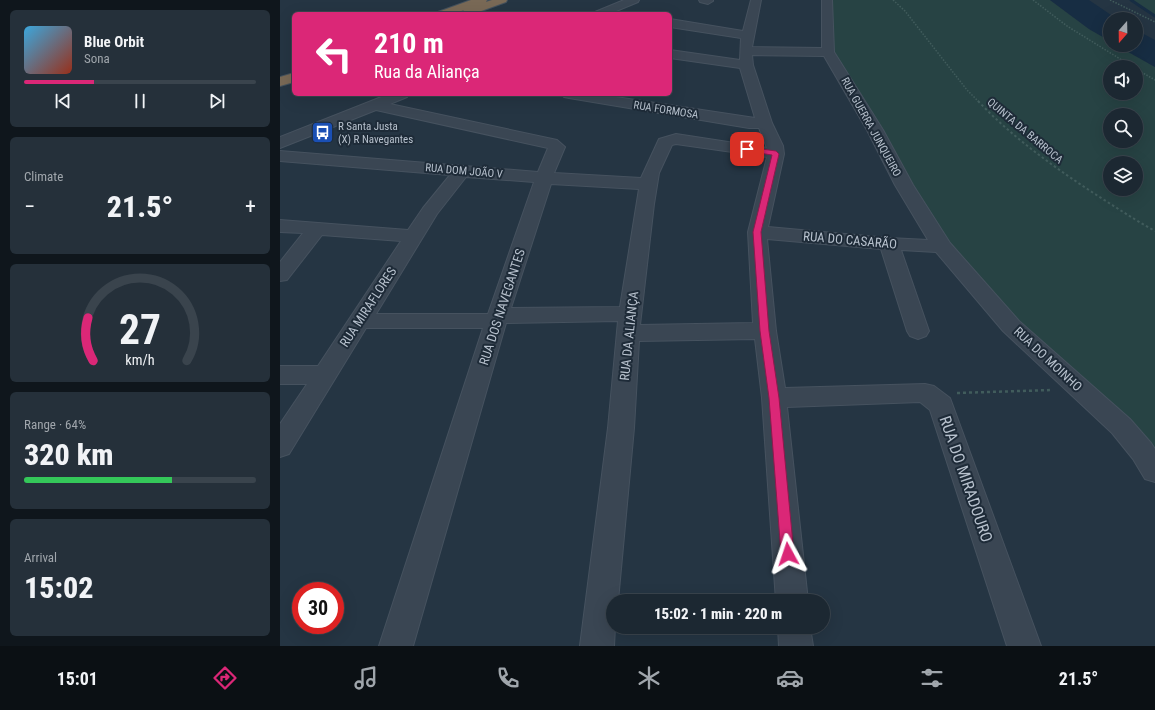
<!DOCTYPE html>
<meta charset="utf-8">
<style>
body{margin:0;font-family:"Roboto Condensed",sans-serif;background:#25303a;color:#f1f3f6;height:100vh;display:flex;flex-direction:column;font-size:15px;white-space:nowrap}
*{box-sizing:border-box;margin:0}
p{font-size:13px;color:#a0a6ac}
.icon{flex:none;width:22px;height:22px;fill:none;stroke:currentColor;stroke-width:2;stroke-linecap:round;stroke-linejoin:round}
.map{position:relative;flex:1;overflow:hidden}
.drawer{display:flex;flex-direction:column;gap:10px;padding:10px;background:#0f161c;width:280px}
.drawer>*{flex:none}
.banner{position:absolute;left:12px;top:12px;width:380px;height:84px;border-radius:6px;box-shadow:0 4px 16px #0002,0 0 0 1px #3a444d;background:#db2777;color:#fff;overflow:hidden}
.needle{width:26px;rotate:200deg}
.controls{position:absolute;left:823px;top:12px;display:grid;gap:8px}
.controls a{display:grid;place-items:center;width:40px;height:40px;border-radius:50%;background:#1c2832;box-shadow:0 4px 16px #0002,0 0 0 1px #3a444d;font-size:20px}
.speed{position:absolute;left:12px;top:582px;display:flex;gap:8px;font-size:20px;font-weight:700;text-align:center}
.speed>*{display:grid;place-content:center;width:52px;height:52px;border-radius:50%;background:#1c2832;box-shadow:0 4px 16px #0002,0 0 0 1px #3a444d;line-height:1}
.speed .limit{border:6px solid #d22;background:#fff;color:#111}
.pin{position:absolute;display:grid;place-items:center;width:34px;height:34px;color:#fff;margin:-17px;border-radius:8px;box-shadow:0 2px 6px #0006}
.me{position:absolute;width:44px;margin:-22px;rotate:355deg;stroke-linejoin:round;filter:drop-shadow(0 0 3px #0008)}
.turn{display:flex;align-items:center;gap:14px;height:84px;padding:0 16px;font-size:18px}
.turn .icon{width:52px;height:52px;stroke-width:2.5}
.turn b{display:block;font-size:28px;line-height:34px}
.big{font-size:30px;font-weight:800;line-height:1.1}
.drawer .card{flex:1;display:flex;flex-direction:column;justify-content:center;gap:6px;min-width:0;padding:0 14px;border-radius:6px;background:#25303a}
.drawer .dial{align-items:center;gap:0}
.dial svg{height:104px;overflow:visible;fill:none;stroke:#3a444d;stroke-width:7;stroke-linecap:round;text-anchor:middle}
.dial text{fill:#f1f3f6;stroke:none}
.song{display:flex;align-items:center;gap:12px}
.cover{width:48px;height:48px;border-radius:6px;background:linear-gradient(135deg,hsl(200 70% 55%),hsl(10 70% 35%))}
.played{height:4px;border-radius:2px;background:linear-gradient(90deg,#db2777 30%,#3a444d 30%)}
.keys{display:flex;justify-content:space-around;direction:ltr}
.heat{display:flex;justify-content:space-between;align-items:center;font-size:22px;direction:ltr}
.charge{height:6px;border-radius:3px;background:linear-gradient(90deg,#34c759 64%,#3a444d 0)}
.trip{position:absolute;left:326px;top:594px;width:224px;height:40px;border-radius:20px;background:#1c2832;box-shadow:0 4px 16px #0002,0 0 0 1px #3a444d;font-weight:800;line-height:40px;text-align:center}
.menu{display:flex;height:64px;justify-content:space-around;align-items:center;background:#0b1014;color:#a0a6ac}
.menu .icon{width:28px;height:28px}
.menu .on{color:#db2777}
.menu b{font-size:18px;color:#f1f3f6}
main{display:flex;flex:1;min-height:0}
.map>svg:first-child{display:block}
.green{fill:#274344;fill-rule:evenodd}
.water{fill:#172d43}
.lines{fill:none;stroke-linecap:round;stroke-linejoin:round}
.stream{stroke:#172d43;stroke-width:3}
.minor-casing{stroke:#46525f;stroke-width:2}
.highway-casing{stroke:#44515d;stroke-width:2}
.path-far2{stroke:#415c5c;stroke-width:1.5;stroke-dasharray:1.5 1.5;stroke-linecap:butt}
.path-far1{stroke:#415c5c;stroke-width:2;stroke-dasharray:2.5 2.5;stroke-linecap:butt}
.path{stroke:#415c5c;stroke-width:2.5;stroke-dasharray:3 3;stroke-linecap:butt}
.minor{fill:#3a4653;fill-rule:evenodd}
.highway{fill:#796956;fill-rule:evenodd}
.route{fill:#db2777;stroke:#8e194d}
.labels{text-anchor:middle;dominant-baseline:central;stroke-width:4;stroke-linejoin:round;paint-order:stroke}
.far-street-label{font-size:11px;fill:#b7c1cd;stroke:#1e2b38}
.far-poi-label{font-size:11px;fill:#b7c1cd;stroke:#1e2b38;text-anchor:start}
.street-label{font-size:13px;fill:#b7c1cd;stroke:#1e2b38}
.near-street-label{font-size:16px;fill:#b7c1cd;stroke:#1e2b38}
</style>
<main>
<section class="drawer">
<div class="card">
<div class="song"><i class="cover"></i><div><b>Blue Orbit</b><p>Sona</p></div></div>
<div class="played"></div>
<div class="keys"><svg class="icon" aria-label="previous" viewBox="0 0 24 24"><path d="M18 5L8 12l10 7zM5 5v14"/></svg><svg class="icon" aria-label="pause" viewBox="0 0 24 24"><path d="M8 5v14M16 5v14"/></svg><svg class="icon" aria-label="next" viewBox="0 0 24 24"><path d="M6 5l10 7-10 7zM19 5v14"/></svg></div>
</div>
<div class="card"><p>Climate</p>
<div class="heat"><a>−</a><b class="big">21.5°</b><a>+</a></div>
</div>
<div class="card dial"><svg viewBox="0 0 100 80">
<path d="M14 69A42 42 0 1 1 86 69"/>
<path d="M14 69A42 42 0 0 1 10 36" stroke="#db2777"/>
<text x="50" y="56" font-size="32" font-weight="700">27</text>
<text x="50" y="72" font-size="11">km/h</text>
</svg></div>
<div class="card"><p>Range · 64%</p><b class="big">320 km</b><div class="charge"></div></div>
<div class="card"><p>Arrival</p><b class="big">15:02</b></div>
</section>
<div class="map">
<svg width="875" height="646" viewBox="0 0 875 646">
<rect width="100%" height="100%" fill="#253543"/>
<path class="green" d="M547,0H770L809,29L830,41V45H836L875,67V461L662,246L548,52ZM830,67H856V93H830ZM830,115H856V141H830ZM830,163H856V189H830Z
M851,0H875V16L873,15Z"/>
<path class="water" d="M770,0H809L837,19H830V41L809,29Z
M856,30L875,40V67L836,45H856Z"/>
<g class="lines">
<path class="stream" d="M851,0L875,16"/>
<defs>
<path id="minor" d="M344,0H359L358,2L329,14H313L315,12Z
M419,0H433V1L428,4L420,2Z
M471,0H481L472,47L542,48V0H552L554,52L603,130L633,185L670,243L739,321L850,419L871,443L875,449V482L865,479L853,459L832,433L723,331L656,252L621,250L649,331L646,336L638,339L630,336L627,331L601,249L487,239L496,331L505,388L645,384L654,386L670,398L761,646H727L650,410L640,402L507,407L528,601H496L482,398L475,339L359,341L354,428L338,601H333V627H335L334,646H300L328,428L338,321L226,323L133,646H99L203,328H86L9,454L0,457V424L27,384H0V366H38L121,241L42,235L7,280L0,281V262L23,233L0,232V220L128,230L143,208L170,175L0,161V151L258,172L268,148L96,110L0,148V137L109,94H129L127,97L110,104L277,140L285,147L274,173L361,178L379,139L396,134L487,148L479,128H469L289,98L284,97L282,94H316L475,118L460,68L390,58V50L460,60L461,38L390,27V19L463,31ZM472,55L544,56L587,130L615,185L648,240L609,238L488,227L504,154L503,146L492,123L473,65ZM396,144L487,157L468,232L473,323L360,325L374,204L379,173L392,145ZM186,177L254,182L208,314H96L157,214ZM271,184L359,189L340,307L231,308Z
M498,627H530L533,646H499Z"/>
<path id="highway" d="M191,0H207L206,2L212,0H227L226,2L193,14H184L182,12L184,10L173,14H156L158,12Z
M14,73V82L0,86V77Z"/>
</defs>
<use href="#minor" class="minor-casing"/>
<use href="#highway" class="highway-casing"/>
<path class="path-far2" d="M613,0L625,11L687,90L699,102
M753,0L787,26L853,67
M830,0L875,22
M856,69L875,80"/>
<path class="path-far1" d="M698,101C733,138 775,168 818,196C837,208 855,220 875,231"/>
<path class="path" d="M677,393L772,390"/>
<use href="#minor" class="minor"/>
<use href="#highway" class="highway"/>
</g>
<path class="route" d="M467,147L496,151L499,154L481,232L489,331L499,398L514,554L512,558L508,560L503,558L501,554L489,398L480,331L473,232L492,155L465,151V148Z"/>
<defs>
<symbol id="bus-square" viewBox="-11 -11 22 22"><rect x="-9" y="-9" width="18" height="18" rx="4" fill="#1a4fb4" stroke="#1e2b38"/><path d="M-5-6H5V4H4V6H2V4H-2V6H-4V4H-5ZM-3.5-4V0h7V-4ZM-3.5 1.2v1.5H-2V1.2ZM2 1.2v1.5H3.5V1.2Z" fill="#fff"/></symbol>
</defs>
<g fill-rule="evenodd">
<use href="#bus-square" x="30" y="120" width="25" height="25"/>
</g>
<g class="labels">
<g class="far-street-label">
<text transform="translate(386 110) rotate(9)">RUA FORMOSA</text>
<text transform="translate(591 127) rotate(61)">RUA GUERRA JUNQUEIRO</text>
<text transform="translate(745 131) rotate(40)">QUINTA DA BARROCA</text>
<text transform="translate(184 171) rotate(5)">RUA DOM JOÃO V</text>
</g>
<g class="far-poi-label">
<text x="58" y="126">R Santa Justa<tspan x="58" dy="13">(X) R Navegantes</tspan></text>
</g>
<g class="street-label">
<text transform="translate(570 240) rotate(5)">RUA DO CASARÃO</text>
<text transform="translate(88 307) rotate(-57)">RUA MIRAFLORES</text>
<text transform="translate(222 307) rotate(-72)">RUA DOS NAVEGANTES</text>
<text transform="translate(349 336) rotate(-84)">RUA DA ALIANÇA</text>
<text transform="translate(768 359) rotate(43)">RUA DO MOINHO</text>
</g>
<g class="near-street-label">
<text transform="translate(686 479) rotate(71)">RUA DO MIRADOURO</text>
</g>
</g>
</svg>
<div class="controls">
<a><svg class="needle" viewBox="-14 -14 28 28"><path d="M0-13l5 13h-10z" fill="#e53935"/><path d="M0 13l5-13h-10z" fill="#a0a6ac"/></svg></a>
<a><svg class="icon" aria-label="sound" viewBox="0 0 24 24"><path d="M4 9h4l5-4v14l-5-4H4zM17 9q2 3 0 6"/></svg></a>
<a><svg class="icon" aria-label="search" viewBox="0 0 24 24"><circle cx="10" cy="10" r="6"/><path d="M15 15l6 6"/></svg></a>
<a><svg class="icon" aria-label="layers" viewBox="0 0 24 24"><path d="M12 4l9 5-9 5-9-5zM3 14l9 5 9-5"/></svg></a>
</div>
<div class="speed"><div class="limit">30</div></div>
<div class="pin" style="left:467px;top:149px;background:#d93025"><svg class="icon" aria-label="arrive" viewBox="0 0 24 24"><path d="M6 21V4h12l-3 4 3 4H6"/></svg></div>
<svg class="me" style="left:508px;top:554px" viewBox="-20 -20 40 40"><path d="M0-17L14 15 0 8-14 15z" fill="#db2777" stroke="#fff" stroke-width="4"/></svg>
<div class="trip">15:02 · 1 min · 220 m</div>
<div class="banner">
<div class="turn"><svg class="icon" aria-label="left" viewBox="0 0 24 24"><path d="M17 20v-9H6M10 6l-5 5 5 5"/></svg><div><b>210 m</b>Rua da Aliança</div></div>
</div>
</div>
</main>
<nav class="menu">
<b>15:01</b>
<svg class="icon on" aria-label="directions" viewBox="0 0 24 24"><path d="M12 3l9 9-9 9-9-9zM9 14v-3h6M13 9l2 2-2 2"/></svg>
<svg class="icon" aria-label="music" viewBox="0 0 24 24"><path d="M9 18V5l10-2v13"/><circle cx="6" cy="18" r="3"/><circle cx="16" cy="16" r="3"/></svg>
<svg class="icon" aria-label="phone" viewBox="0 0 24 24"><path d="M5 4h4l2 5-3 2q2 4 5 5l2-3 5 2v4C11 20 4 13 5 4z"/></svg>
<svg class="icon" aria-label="climate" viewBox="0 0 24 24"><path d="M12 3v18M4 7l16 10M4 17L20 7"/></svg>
<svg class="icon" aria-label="car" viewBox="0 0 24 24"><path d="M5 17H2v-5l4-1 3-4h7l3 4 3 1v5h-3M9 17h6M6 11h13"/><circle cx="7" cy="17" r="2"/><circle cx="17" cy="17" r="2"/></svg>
<svg class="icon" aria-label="filters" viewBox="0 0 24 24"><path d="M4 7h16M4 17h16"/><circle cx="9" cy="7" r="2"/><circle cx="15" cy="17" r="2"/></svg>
<b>21.5°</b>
</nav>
